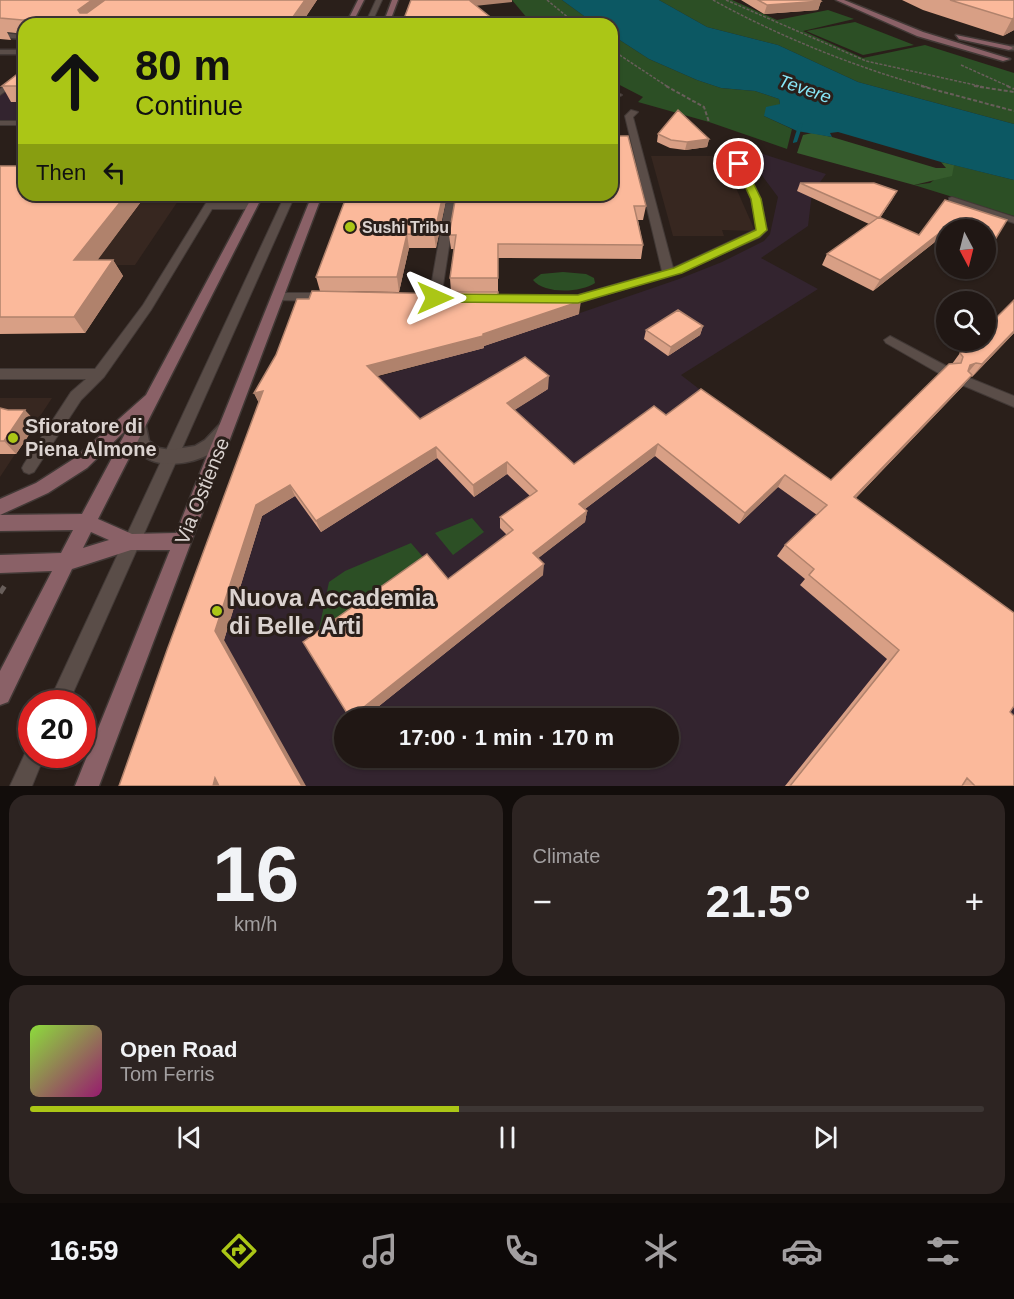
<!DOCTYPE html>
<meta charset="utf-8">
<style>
body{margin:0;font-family:Arial,sans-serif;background:#2d2422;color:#f1f3f6;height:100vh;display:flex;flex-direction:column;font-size:22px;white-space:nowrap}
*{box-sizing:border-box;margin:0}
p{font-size:20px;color:#a29fa0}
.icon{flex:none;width:33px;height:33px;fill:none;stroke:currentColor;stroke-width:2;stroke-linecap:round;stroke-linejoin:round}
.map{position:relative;height:786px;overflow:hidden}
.panel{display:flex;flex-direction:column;gap:9px;padding:9px;background:#120d0b;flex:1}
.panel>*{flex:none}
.top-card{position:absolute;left:18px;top:18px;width:600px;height:183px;border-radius:18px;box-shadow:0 2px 4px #0004,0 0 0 2px #3d3634;background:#abc616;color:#111;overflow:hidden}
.needle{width:39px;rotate:173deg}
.buttons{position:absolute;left:936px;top:219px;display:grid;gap:12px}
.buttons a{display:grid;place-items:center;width:60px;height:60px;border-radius:50%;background:#201714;box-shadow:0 2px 4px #0004,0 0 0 2px #3d3634;font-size:30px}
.speed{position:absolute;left:18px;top:690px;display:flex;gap:12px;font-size:30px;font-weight:700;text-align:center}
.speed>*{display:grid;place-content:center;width:78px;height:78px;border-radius:50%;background:#201714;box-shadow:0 2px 4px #0004,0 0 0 2px #3d3634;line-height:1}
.speed .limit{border:9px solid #d22;background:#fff;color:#111}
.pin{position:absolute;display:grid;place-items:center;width:51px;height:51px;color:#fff;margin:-26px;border:3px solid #fff;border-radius:50%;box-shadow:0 2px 6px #0007}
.me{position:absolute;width:66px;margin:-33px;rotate:90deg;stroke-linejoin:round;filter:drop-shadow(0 0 4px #0008)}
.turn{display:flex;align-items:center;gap:21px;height:126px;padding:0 18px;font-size:27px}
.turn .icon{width:78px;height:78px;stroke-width:2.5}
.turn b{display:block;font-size:42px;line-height:51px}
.then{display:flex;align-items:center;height:57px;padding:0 18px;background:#0003;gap:12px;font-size:22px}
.big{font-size:45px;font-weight:800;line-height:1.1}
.panel .card{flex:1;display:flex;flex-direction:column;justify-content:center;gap:9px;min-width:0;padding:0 21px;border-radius:18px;background:#2d2422}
.panel .dial{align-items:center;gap:0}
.dial b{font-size:78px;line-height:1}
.song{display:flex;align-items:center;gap:18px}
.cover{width:72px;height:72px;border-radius:9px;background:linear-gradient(135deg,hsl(90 70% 55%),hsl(320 70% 35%))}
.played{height:6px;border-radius:3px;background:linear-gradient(90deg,#abc616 45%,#3d3634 45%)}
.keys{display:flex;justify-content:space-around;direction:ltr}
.heat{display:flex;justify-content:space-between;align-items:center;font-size:33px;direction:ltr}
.panel .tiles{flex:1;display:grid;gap:9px;grid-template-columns:1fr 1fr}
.card:last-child{grid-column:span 2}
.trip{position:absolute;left:334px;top:708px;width:345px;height:60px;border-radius:30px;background:#201714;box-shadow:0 2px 4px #0004,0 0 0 2px #3d3634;font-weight:800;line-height:60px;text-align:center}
.menu{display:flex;height:96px;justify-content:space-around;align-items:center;background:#0d0908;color:#a29fa0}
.menu .icon{width:42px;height:42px}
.menu .on{color:#abc616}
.menu b{font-size:27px;color:#f1f3f6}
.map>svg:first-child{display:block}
.commercial{fill:#33242f;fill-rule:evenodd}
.built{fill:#372720}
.green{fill:#2c4f25}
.forest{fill:#365c2d}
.water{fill:#0c5863}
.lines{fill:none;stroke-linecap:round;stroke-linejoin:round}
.stream{fill:#0c5863;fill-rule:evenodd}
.lane-casing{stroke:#423936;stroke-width:2}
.street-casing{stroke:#423936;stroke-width:3}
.secondary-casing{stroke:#423936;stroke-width:3}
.path-far2{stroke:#685e5a;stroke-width:1.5;stroke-dasharray:3 1.5;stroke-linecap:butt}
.path-far1{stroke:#685e5a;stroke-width:2;stroke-dasharray:4 2;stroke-linecap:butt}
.path{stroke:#685e5a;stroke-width:5;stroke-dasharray:8 4.5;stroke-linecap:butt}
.lane{fill:#5a4d48;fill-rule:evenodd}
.street{fill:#5a4d48;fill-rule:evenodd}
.secondary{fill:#8a6167;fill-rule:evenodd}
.wall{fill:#d89f85}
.shaded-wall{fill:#b0826c}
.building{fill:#fbb99b;stroke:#b0826c;stroke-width:1.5}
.route{fill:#abc616;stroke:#6f810e;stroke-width:1.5}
.poi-dot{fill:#abc616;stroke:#2a1f1a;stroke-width:2}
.labels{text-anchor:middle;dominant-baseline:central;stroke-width:6;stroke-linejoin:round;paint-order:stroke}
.far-poi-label{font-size:16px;font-weight:bold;fill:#dbd3d0;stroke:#2a1f1a;text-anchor:start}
.far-water-label{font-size:18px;font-style:italic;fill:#89e8f9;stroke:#2a1f1a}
.poi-label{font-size:20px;font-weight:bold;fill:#dbd3d0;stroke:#2a1f1a;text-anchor:start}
.street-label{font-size:20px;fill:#dbd3d0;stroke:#2a1f1a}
.near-poi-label{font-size:24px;font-weight:bold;fill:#dbd3d0;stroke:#2a1f1a;text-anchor:start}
</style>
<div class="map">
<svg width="1014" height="786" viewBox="0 0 1014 786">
<rect width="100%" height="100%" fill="#2a1f1a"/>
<path class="commercial" d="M24,71V127L0,125V89Z
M741,147L826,174L812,193L808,226L761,258L818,289L681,375L1014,632V786H135L316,393L410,368L507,338L679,279L722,262L764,241L770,234L778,197ZM345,718H669V758H345Z"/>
<path class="built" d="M651,156H722L755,231L722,230L724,236H673Z
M0,181L24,195H182L135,265H0Z
M0,398H52L0,477Z"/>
<path class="green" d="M512,0H562L595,24H532Z
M659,0H732L777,20L828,10L854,19L803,31L863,58L925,45L1014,73V124L858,82L778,45L707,27Z
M855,22L914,45L863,55L806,31Z
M612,35L649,59L697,80L721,88L755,91L779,99L780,104L764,116L792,129L787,149L709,122L638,102L643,97L612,81Z
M954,165L1014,180V216L914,185L930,183Z
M563,272L586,274L594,278L595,283C580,293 544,294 533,280L541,274Z
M472,518L484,532L453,555L435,533Z
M411,543L429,564L315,648L329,582L345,571Z"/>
<path class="forest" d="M812,133L832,137L936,168H946L941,162L954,165L952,176L914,185L797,153L803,135Z"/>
<path class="water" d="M562,0H659L707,27L778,45L858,82L1014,124V180L941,162L838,132L830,133L832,137L797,131L764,116L766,107L780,104L779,99L755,91L721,88L697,80L649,59L612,35V24H595Z"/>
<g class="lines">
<path class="stream" d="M799,123L803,124L797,142L793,143V142Z"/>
<defs>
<path id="lane" d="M376,0H382L371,24H365Z
M21,72H24V78L0,95V89Z
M612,90L622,95L618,97L612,95Z
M631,110L638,112L633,117L673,268L757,229L751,199L735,164L736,162L743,164L761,199L767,230L760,237L682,272L578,303L559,302L557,299L559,296L578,295L662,271L625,116Z
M0,121H24V125H0Z
M211,195H221L216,203H252L257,206L252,209H212L151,310L104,377L81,400L34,472L29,474L24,472L22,468L24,464L71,392L86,379H0V369H95L143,305Z
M285,195H295L68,704H48Z
M447,195H457L441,298L435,302L429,298Z
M952,197L1014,217V223L949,202V198Z
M277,293H328L334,297L328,301L273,300L271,297L273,294Z
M890,336L950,368L952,371L950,374H940L886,343L884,340Z
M967,377L1014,396V407L962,385L960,382L962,379Z
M32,745V754H45L32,786H10L28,747Z"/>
<path id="street" d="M0,33L24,35V39L0,37Z
M1010,46H1014V50H1010Z
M0,50H24V54H0Z
M139,420L145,422L149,441L159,448L170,450L195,446L205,440L219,425L225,423L231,425L233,429C228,438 220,448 211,453C192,465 151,471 137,449C132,442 132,434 131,426L133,422Z"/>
<path id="secondary" d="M358,0H364L352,24H346Z
M392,0H398L389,24H383Z
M836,0H844L923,32L1010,59L1003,61L917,36Z
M956,35L1009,46L1013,48L1009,50L959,39Z
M253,195H263L98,519L132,534L176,533L312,195H322L99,786H75L170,550H131L72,569L8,702L0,705V671L52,571L0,573V555L61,553L73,530L0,531V515L82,514L128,428L87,468L48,493L0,515V499L36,483L75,458L146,395ZM91,532L109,540L83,548Z"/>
</defs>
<use href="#lane" class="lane-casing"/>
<use href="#street" class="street-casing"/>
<use href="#secondary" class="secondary-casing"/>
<path class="path-far2" d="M547,0L576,24
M713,0C776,35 857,68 927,87
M726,0L866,61L984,87
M612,50L668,87
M961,65L1010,87"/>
<path class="path-far1" d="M666,86L704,107L709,122
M921,86L1014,111
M974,86L1014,92
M1007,86L1014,89"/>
<path class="path" d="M0,593L6,584"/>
<use href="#lane" class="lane"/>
<use href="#street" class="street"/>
<use href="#secondary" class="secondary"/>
</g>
<path class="wall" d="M0,0H317L301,24H24V34L7,32L11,40L0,39Z
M741,0H820L821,1L818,10L764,14Z
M902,0H1014V30L1003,36L923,10Z
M24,69V102H11L2,86Z
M658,134L709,139L707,147L685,150L670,148L657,142Z
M0,166L24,195H146L97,260H113L123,276L85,333L0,334Z
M800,183H874L897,191L880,218L919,235L945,200L1007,220L989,249L986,248V230H946V234H945L873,291L822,265L827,254L869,224L797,191Z
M447,195L436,248H409L399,292L320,291L316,277Z
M456,195L646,206L643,220H638L643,245L641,259L498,258V292H451L450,278L454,249H451L449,235Z
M448,294L498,295L507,298L579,314L484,346V348L377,376L420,419L548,389L514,410L574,464L666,415L831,480L952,364L960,353L1014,300V333L972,377L971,376L962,387L856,498L1010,712L1014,786H785L887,659L800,585L805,579L777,556L785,545L817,515L778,487L739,524L655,456L585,509L587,511L585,522L538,558L543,575L364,718H350L448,579L507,535L500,528V517L530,496L507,474L474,497L437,458L321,532L295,496L262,516L224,640L119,786L259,403L254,393L309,299Z
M703,326L700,335L668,356L644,339L646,330Z
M0,408L37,423L16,454H0Z"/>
<path class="shaded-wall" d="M92,0H114L84,24L78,10Z
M305,0H317L301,24H288Z
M464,0H512V2L465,7Z
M821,1L818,10L764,14L767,5Z
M1014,18V30L1003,36L1012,19Z
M709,139L707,147L685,150L687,142Z
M897,191L892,200L874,227L879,218Z
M126,195H146L85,277L74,260Z
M443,195H447L436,248L434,235Z
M952,223L948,230H946L945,234L873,291L880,280Z
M407,234L409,248L399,292L397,277Z
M113,260L123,276L85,333L74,317Z
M581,301L579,314L484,346V348L370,378L367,366L483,334Z
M703,326L700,335L668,356L671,347Z
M1014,331V333L972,377L982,364Z
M976,363L966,375L970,365Z
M972,375L962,387L846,508L854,497Z
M549,376L548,389L507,415V403Z
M263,391L260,405L254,393Z
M25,410L37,423L16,454L4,441Z
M658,444L655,456L577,515L579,504Z
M436,447L437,458L321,532L316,521Z
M507,462V474L474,497L473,485Z
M785,475L778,487L739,524L745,513Z
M290,485L295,496L262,516L224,640L306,786H302L215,631L256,505Z
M587,511L585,522L532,563L533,553Z
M544,564L543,575L364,718H350Z
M215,778L225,786H213Z"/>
<path class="building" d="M0,0H92L78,10L80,13H87L105,0H305L288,24H67L0,18Z
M411,0H469L499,24H402Z
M758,0H820L821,1L767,5Z
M950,0H1014V18L1012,19Z
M24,69V86H2Z
M678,110L709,139L687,142L671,140L658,134Z
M612,136H628L646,206H634L643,245L498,244V278H450L456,235H449L456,195H612Z
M0,166H24V195H126L74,260H113L74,317H0Z
M800,183H874L897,191L879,218Z
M347,195H443L434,235L407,234L397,277H316Z
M945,200L1007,220L996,238L986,235V230H971L952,223L880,280L827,254L879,217L919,235Z
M312,291L448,294V292H498V295H507V298H580L581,301L483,334V336L367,366L420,419L525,357L549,376L507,403L574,464L654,406L666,415L701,389L831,480L949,364L961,363L963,357L960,353L973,340H986V328L1014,300V331L982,364L976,363L970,365L968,371L972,375L854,497L1014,613V706L1010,712L1014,716V786H975L967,778L962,786H790L899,650L809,575L814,569L785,545L827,505L785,475L745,513L658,444L579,504L587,511L533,553L544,564L350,718L303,642L427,554L448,579L513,530L500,517L537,491L507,462L473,485L436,447L316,521L290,485L256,505L215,631L302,786H219L215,778L213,786H119L167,650L263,391L254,393L276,355L297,299H309Z
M678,310L703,326L671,347L646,330Z
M0,408L8,410H25L4,441H0Z"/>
<path class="route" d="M739,161L744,164L761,199L767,230L759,237L682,273L578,303L435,302L429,298L435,294L578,295L674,268L756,230L751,199L735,164Z"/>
<g class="poi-dot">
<circle cx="350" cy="227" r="6"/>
<circle cx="13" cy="438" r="6"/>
<circle cx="217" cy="611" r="6"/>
</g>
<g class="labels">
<g class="far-poi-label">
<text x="362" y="227">Sushi Tribu</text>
</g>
<g class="far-water-label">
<text transform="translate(805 89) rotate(19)">Tevere</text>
</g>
<g class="poi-label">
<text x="25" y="426">Sfioratore di<tspan x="25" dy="23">Piena Almone</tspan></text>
</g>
<g class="street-label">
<text transform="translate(202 491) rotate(-68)">Via Ostiense</text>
</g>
<g class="near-poi-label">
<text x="229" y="597">Nuova Accademia<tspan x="229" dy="28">di Belle Arti</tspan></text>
</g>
</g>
</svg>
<div class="buttons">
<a><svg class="needle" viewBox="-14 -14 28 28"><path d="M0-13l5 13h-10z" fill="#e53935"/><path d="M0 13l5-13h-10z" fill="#a29fa0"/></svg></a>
<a><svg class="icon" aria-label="search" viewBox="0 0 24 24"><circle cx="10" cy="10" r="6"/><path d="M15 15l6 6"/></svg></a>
</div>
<div class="speed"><div class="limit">20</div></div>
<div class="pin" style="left:739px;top:164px;background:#d93025"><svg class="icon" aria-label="arrive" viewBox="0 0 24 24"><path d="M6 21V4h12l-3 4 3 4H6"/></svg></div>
<svg class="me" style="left:435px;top:298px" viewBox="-20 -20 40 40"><path d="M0-17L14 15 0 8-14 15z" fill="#abc616" stroke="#fff" stroke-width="4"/></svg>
<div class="trip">17:00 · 1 min · 170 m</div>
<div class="top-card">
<div class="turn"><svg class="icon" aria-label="ahead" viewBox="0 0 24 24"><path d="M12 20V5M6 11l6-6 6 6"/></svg><div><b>80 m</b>Continue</div></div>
<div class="then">Then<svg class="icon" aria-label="left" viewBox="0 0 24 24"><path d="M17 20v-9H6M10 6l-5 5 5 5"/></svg></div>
</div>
</div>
<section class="panel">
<div class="tiles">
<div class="card dial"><b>16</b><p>km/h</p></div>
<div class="card"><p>Climate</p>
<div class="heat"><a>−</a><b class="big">21.5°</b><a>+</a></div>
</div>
<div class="card">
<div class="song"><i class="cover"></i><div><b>Open Road</b><p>Tom Ferris</p></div></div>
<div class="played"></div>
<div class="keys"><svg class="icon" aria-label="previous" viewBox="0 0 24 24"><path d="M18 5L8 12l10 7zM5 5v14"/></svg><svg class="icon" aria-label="pause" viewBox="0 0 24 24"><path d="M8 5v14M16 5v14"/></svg><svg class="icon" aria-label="next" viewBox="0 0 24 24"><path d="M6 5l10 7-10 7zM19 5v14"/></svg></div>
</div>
</div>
</section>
<nav class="menu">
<b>16:59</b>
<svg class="icon on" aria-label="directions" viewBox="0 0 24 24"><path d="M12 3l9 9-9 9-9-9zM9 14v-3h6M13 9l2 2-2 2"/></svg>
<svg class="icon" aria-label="music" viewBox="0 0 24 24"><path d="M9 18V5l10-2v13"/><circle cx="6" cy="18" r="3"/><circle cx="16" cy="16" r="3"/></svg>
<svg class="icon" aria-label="phone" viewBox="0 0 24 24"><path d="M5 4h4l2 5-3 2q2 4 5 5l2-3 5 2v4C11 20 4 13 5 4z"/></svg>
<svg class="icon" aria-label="climate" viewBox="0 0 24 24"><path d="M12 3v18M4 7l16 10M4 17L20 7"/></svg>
<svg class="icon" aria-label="car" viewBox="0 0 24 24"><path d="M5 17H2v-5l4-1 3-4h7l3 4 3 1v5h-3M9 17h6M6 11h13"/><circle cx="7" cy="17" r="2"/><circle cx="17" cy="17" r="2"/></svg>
<svg class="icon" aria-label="filters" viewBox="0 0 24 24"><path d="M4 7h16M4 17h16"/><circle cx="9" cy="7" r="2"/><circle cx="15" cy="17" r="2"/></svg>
</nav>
